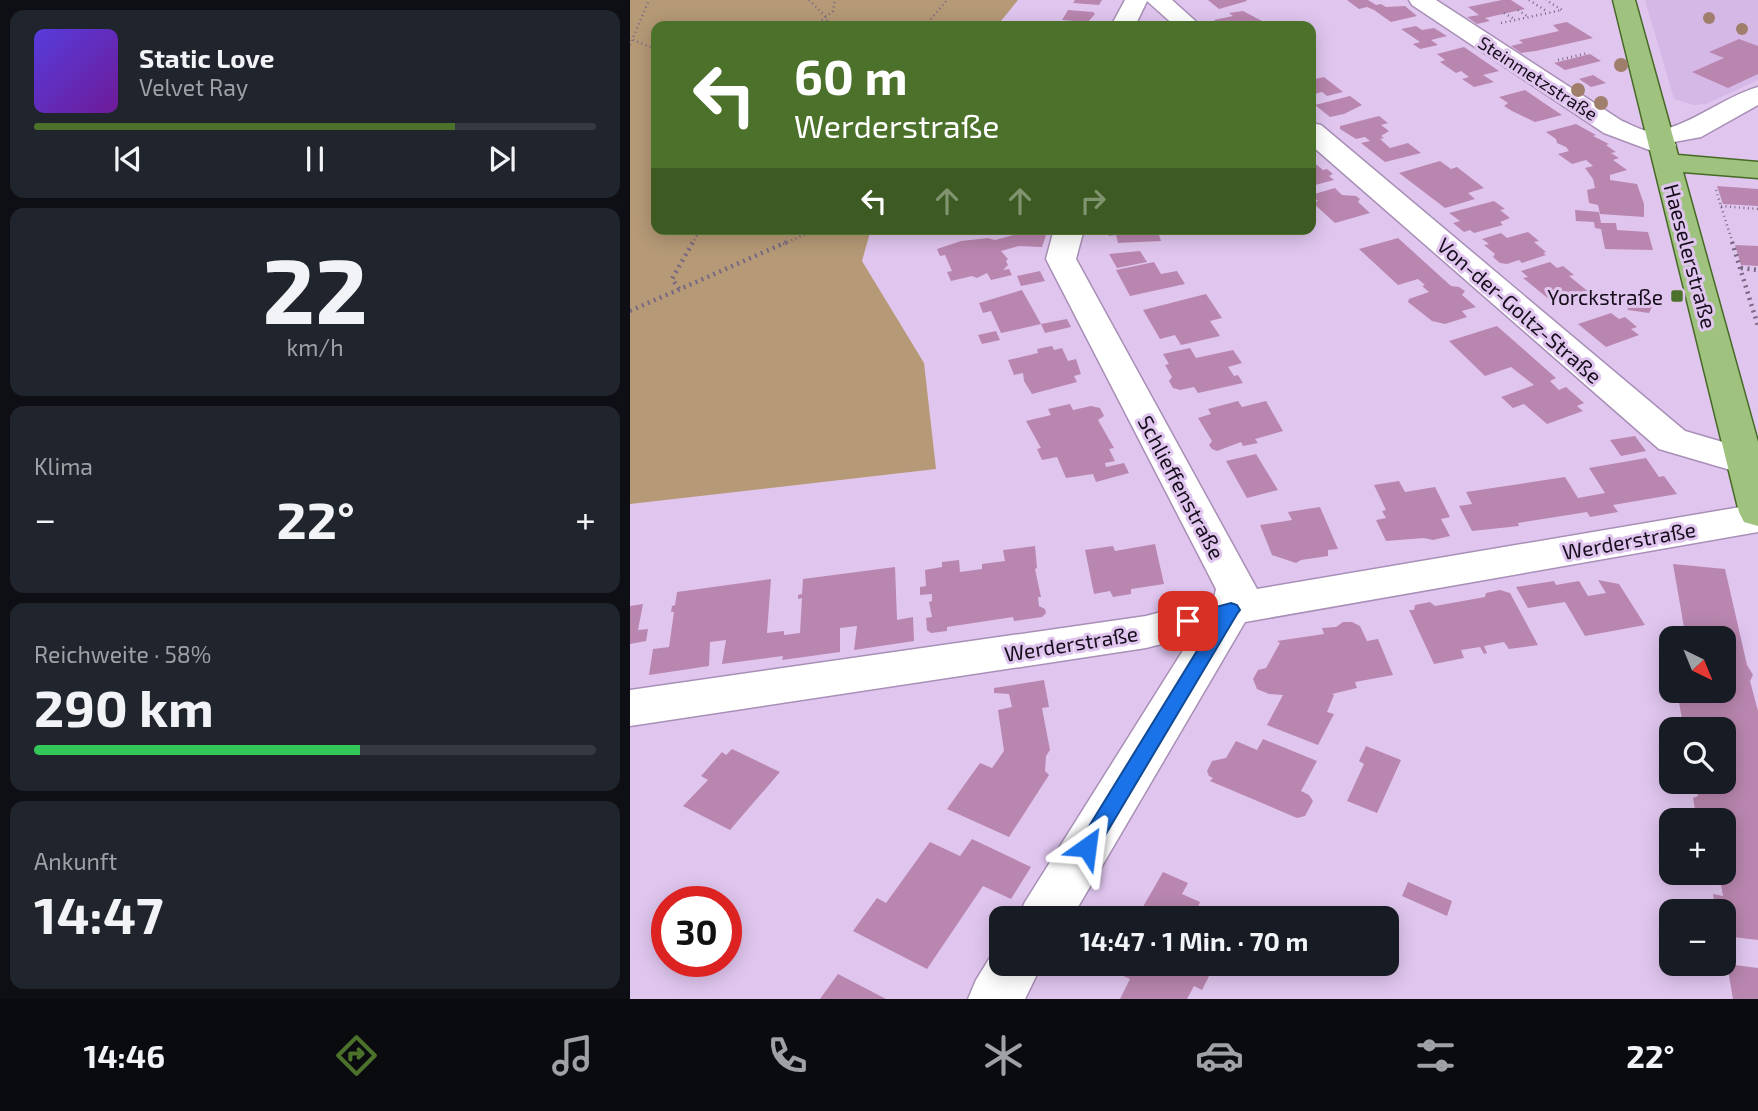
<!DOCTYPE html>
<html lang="de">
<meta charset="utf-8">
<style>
body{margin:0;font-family:"Exo 2",sans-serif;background:#20242c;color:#f1f3f6;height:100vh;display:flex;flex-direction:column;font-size:26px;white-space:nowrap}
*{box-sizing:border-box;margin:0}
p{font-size:23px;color:#9ea1a6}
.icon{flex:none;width:38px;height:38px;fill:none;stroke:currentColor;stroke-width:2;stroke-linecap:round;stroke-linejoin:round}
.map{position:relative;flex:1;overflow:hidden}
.panel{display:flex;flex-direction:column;gap:10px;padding:10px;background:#0d0f14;width:630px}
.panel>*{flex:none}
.hud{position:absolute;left:21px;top:21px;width:665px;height:214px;border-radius:14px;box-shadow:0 4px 18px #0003;background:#4b712b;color:#fff;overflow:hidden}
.needle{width:46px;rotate:137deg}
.tools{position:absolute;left:1029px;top:626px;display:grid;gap:14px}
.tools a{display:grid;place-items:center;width:77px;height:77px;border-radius:14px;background:#171b24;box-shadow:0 4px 18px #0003;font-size:35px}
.speed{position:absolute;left:21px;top:886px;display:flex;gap:14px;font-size:35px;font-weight:700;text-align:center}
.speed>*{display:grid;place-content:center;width:91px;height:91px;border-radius:50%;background:#171b24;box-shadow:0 4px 18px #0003;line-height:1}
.speed .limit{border:10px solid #d22;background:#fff;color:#111}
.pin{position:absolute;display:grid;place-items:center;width:60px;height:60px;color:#fff;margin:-30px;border-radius:14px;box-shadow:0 4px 10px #0006}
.me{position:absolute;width:77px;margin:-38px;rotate:31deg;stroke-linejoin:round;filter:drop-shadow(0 0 5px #0008)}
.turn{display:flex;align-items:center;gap:24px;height:147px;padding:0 28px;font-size:32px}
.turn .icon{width:91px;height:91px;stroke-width:2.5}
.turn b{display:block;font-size:49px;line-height:60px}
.lanes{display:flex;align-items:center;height:66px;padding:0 28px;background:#0003;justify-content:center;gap:35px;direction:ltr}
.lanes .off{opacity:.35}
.big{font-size:52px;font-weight:700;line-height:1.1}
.panel .tile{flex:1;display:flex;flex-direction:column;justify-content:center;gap:10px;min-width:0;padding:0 24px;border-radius:14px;background:#20242c}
.panel .dial{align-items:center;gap:0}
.dial b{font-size:91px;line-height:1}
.song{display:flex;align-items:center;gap:21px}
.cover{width:84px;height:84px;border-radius:10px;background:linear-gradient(135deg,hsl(250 70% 55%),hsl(280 70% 35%))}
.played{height:7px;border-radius:4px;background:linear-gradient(90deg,#4b712b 75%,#363941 75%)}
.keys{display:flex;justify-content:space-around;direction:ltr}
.heat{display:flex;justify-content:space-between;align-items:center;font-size:38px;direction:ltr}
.charge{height:10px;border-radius:5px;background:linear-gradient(90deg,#34c759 58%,#363941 0)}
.trip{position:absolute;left:359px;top:906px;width:410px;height:70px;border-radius:14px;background:#171b24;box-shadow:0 4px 18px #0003;font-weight:700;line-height:70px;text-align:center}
.tabs{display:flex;height:112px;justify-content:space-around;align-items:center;background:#090b0e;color:#9ea1a6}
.tabs .icon{width:49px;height:49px}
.tabs .active{color:#4b712b}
.tabs b{font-size:32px;color:#f1f3f6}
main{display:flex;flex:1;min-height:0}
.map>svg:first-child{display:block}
.built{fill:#d6b8e7}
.green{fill:#b69a77}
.building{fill:#b986af}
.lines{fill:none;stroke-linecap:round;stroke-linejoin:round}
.minor-casing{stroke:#a88fb6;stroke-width:3}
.major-casing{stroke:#466925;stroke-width:3}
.path-far1{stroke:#796883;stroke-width:2.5;stroke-dasharray:1 3.5;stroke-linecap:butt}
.path{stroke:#796883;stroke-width:4.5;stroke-dasharray:2 4.5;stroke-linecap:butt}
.minor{fill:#fff;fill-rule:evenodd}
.major{fill:#a0c27f;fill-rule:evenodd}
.tree{fill:#a07e6c}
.route{fill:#1a73e8;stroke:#114b97;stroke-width:2}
.poi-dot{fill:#4b712b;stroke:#e0c6ef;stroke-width:2.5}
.labels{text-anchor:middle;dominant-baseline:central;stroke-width:6;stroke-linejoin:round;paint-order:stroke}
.far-street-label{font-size:18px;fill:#170e1c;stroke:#e0c6ef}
.street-label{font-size:21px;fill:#170e1c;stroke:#e0c6ef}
.poi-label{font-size:21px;fill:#170e1c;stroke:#e0c6ef;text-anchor:end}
</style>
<main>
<section class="panel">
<div class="tile">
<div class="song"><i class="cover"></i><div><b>Static Love</b><p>Velvet Ray</p></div></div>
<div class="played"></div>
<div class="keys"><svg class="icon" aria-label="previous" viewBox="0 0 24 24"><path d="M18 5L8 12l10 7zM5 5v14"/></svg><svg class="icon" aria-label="pause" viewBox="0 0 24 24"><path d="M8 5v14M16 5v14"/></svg><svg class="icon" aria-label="next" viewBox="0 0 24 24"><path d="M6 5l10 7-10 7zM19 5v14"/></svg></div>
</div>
<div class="tile dial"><b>22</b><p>km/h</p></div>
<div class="tile"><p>Klima</p>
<div class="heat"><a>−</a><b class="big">22°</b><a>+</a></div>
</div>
<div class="tile"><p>Reichweite · 58%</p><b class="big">290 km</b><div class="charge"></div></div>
<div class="tile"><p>Ankunft</p><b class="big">14:47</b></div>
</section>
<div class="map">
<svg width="1128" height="999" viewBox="0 0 1128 999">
<rect width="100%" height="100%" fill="#e0c6ef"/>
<path class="built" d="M1015,0H1128V80L1076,104L1063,105L1044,99Z"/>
<path class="green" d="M0,0H388L367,26H26V229H241L232,261L294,363L306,469L0,504Z"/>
<path class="building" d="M445,0H472L469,5L443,3Z
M578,0H616L617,1L589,9Z
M717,0H738L746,5L751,4L756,7L775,6L787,16L761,22L744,10L737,7L729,9Z
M872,0H881L895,9L855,18L860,21L847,24L837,17L849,15L838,7Z
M438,10L463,12L465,14L458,22L432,20Z
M613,11L632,21L627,22L632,26H591L584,20L603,16L599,13Z
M937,22L963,38L906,51L891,53L881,46L893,43L889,40L929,31L923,25Z
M786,26L792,30L804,28L817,36L801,40L808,45L790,49L783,44L790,42L771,29Z
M1109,39L1128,46V74L1098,88L1062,72L1094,58L1079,52Z
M834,47L869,71L853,75L864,82L844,87L832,79L839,77L831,71L826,73L810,62L815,60L807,54Z
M960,54L971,61L935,70L924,63Z
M963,75L976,83L961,87L949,79Z
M694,77L708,88L713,92L697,96L692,92L681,95V80Z
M895,90L914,103L932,115L905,122L882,111L874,106L878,103L869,97Z
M720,96L732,105L714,114L700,117L685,105Z
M749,116L758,123L751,125L759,131L751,136L754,138L750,139L760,148L778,143L791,153L755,162L731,143L740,141L735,137L726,139L710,129V126Z
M946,124L966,135L963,136L979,144L976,145L986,152L981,153L989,158L983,160L997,170L980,175V180L1007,184L1014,204V217L970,214L968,205L959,203L957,190L965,188L963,179L955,168L963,166L956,160L942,164L928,154L939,151L936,147L927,143L926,139L916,132Z
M681,160L693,170L697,169L703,174L699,176L704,180L681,186Z
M810,161L821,169L827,167L854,188L838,193L845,199L815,208L769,173Z
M1087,186L1128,189V206L1093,204Z
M705,188L712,195L726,196L730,199L728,202L740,213L705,223L683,203L688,201L681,195Z
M864,201L875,209L870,210L880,218L870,222L873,225L844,233L840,230L834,232L823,223L830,221L819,213Z
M945,210L969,212L971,223H986L987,230L1018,232L1023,250L975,249L971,229L965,228L964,222L946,221Z
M477,229H527L531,241L488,243L486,235L479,236Z
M898,232L909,241L904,242L916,252L913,253L916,255L892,263L889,260L877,264L870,263L863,257L865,254L854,245L859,244L852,239L871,233L877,238Z
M387,234L416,235L412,247L389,246L371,251L378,259L376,261L378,265L373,270L379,269L382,275L361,280L357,273L347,278L342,276L321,281L317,272L322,271L315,255L310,256L307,249L331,241L358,238L365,240Z
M768,238L821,286L829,287L835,291L832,295L846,307L832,311L837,317L815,324L802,321L778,302L779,299L799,292L792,286L795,285L788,279L768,285L729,249Z
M1105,245L1128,246V266L1111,265Z
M510,251L517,262L487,268L479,254Z
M524,262L531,274L547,271L555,284L500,296L486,270Z
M920,262L927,268L933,266L944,275L939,276L960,293L952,296L956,299L925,304L893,278L898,277L891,271Z
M410,271L415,281L391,286L387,276Z
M392,290L411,324L371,333L361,311L353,313L349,303Z
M576,294L592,318L580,321L590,336L551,345L545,335L530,339L513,310Z
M996,302L1012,304L1022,307L1019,313L998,310Z
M981,313L989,319L995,317L1007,327L1001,329L1009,335L976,347L948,324Z
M437,319L441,327L415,333L411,324Z
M867,326L926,378L920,381L929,390L936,387L954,403L947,406L953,411L917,424L894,404L883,408L871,397L904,385L881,367L855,376L819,341Z
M366,331L370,340L352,344L348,335Z
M422,346L424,350L432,348L438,361L446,359L451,374L444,376L447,382L402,394L394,381L393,373L384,375L378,360L408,353L407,349Z
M560,348L566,358L603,350L612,363L598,367L604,376L608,375L613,383L568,393L564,387L550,390L543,388L539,381L542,377L535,365L539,364L533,354Z
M608,401L612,407L636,401L653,431L625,439L628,443L613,446L611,442L587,451L582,449L579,445L582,441L568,418L581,414L578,409Z
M440,404L443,410L461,406L470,408L474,416L468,420L484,448L479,449L485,461L475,463L476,467L494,463L499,473L466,482L463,474L436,478L427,457L412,460L407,449L411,448L396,421L421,415L418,409Z
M1005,436L1016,451L991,456L980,440Z
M626,454L648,490L617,498L596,461Z
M1016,458L1029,477L1034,476L1047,494L983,505L988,512L960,517L957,512L888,523L889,526L842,531L829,506L842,504L836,492L935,477L948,498L975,493L959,468Z
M769,481L775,492L805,487L820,517L811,519L820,536L803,540L794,538L756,541L746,520L756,518L752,511L756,510L744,485Z
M690,507L708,549L698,550V556L671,560L666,563L642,555L630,525L662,520L658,512Z
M525,544L534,584L501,589V594L483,597L480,591L464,594L455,550L483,546L485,551Z
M405,546L407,568L405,569L411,597H408L409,606L415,609L416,613L412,617L384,621L383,617L317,627V631L301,633L297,630L296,618L302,617L299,602L302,601V594L290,595V587L296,586L295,570L312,567V562L329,560L330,572L352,569V564L375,561L373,550Z
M1043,564L1095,569L1117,665L1123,675L1120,681L1128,711V940L1094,936V912H1086L1083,894L1093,896L1089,873H1094V821H1067L1063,798L1068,796L1065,782H1094V730H1054L1047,691H1094V639H1056Z
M265,567L267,620L283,617L284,641L224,650L227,626L210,628V652L152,660L153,656L92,664L96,640L80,642L79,666L19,675L23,649L39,647L44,612H41L42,606L45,605L47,592L141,579L137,633L154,631V635L170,633L172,598L168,599V595L172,594L173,579Z
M968,580L989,584L1015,625L955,636L935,602L898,608L886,587L924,581L926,585L949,581L958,596L976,593Z
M870,590L880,593L908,645L879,649L874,642L854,646L857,653L854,654L850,647L831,650L834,658L804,664L779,610H784L785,605L800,602L805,606L855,597L856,593Z
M13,604L8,630L18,629L16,641L0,644V606Z
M713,622H722L730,626L737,641L748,639L763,675L725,682L727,688L702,694L704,695L697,712L704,714L688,745L637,725L653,695L639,694L627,689L623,679L628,670L636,668L650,643L647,641L694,634L692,628L706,627Z
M414,680L419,707L412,708L420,750L416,756L415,771L419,775L379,837L317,809L350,763L362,768L374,751L368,710L382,707L379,694L364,693V688Z
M633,739L687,761L671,791L679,795L683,801L675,816L667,818L580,781L583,778L579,776L577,771L582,761L596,758L606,741L627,750Z
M736,746L771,760L747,813L717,801L734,764L729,761Z
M102,749L150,772L100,830L53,806L78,780L71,776L92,752L96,755Z
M342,839L401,867L381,899L353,886L297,969L223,931L247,898L256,903L300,842L330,856Z
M533,872L558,883L552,894L570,902L566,912L580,919H506Z
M778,882L822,901L817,916L772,896Z
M481,964H585L572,990L564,986L557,999H490L500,979L478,969Z
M1097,964L1128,968V999H1103Z
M208,974L256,999H190Z"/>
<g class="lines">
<defs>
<path id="minor" d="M495,0H542L571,26H545L517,1L505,26H481Z
M779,0H806L992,121C1000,124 1010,130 1018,131C1051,133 1094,96 1128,87V105L1071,137L1044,142L1046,145L1042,151L1032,153L1022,151L974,133L782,5Z
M681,123L691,125L1055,431L1127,452V470L1114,474L1029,449L681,145Z
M424,229H454L446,259L627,589L1128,504V532L615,622L441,919H387L395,902L562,636L516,648L0,726V690L516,616L584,598L586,589L416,259Z
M371,945V964H412L395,999H338L346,980L367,946Z"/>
<path id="major" d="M983,0H1005L1048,155L1128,162V178L1053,172L1128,442V526L1114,522L1109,512Z"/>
</defs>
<use href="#minor" class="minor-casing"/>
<use href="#major" class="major-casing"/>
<path class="path-far1" d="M179,0L196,17L199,26
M899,0L918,12
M888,10L897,16
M874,13L884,19
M871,23L932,10L916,0
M185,26L203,11L205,0
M295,26L317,0
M3,40L26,49
M0,45L19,0
M928,60L958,53
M1086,190L1103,244
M1091,206L1128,209
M62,244L71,229
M153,244L188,229"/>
<path class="path" d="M1102,242L1128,326
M1111,268L1128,270
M49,289L42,279L63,242
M0,311L157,242"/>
<use href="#minor" class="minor"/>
<use href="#major" class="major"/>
</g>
<g class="tree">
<circle cx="1079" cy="18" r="6"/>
<circle cx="1112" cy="29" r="6"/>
<circle cx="991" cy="65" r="7"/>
<circle cx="948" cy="90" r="7"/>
<circle cx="971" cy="103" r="7"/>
</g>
<path class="route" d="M601,603L607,605L610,610L607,614L464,854L457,856L450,854L447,847L450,841L586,620L558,627L552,625L550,621L552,616Z"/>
<rect class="poi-dot" x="1040" y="289" width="14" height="14" rx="3.5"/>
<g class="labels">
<g class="far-street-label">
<text transform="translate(908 78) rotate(33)">Steinmetzstraße</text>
</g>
<g class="street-label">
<text transform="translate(1061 256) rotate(75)">Haeselerstraße</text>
<text transform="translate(890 310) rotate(41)">Von-der-Goltz-Straße</text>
<text transform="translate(552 487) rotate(62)">Schlieffenstraße</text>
<text transform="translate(999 540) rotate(-10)">Werderstraße</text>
<text transform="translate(441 643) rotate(-9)">Werderstraße</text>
</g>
<g class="poi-label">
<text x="1033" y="296">Yorckstraße</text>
</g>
</g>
</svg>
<div class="tools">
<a><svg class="needle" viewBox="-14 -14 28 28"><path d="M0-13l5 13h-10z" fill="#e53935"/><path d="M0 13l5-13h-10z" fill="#9ea1a6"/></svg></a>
<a><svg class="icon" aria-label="search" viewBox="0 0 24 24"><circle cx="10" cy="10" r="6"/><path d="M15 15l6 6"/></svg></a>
<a>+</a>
<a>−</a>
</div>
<div class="speed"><div class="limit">30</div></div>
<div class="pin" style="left:558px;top:621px;background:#d93025"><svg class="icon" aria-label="arrive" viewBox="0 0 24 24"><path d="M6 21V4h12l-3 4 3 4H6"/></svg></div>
<svg class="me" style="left:457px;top:847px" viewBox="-20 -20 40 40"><path d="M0-17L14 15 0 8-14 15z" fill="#1a73e8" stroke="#fff" stroke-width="4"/></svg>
<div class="trip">14:47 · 1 Min. · 70 m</div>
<div class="hud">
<div class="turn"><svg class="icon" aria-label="left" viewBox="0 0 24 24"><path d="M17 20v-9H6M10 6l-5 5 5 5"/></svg><div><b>60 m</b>Werderstraße</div></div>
<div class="lanes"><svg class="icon" aria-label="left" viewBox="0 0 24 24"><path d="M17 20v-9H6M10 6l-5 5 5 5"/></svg><svg class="icon off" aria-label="ahead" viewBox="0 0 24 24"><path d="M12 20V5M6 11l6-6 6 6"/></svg><svg class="icon off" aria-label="ahead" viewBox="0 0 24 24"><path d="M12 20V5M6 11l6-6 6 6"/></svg><svg class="icon off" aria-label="right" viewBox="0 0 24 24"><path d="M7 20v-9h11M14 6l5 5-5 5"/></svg></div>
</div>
</div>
</main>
<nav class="tabs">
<b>14:46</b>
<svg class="icon active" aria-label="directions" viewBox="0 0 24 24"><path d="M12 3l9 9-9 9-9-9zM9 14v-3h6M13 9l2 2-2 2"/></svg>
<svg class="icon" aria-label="music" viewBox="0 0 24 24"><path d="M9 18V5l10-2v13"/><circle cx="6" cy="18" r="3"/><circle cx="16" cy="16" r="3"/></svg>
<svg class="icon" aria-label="phone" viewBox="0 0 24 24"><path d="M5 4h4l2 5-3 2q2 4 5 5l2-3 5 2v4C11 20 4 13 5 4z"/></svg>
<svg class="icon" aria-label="climate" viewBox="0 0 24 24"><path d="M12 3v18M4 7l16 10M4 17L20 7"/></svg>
<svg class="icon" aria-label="car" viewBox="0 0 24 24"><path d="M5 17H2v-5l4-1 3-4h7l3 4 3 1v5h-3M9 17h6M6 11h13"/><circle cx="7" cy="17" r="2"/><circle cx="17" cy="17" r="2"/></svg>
<svg class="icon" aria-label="filters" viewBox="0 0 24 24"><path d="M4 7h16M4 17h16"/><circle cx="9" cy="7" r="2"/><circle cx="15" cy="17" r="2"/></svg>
<b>22°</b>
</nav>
